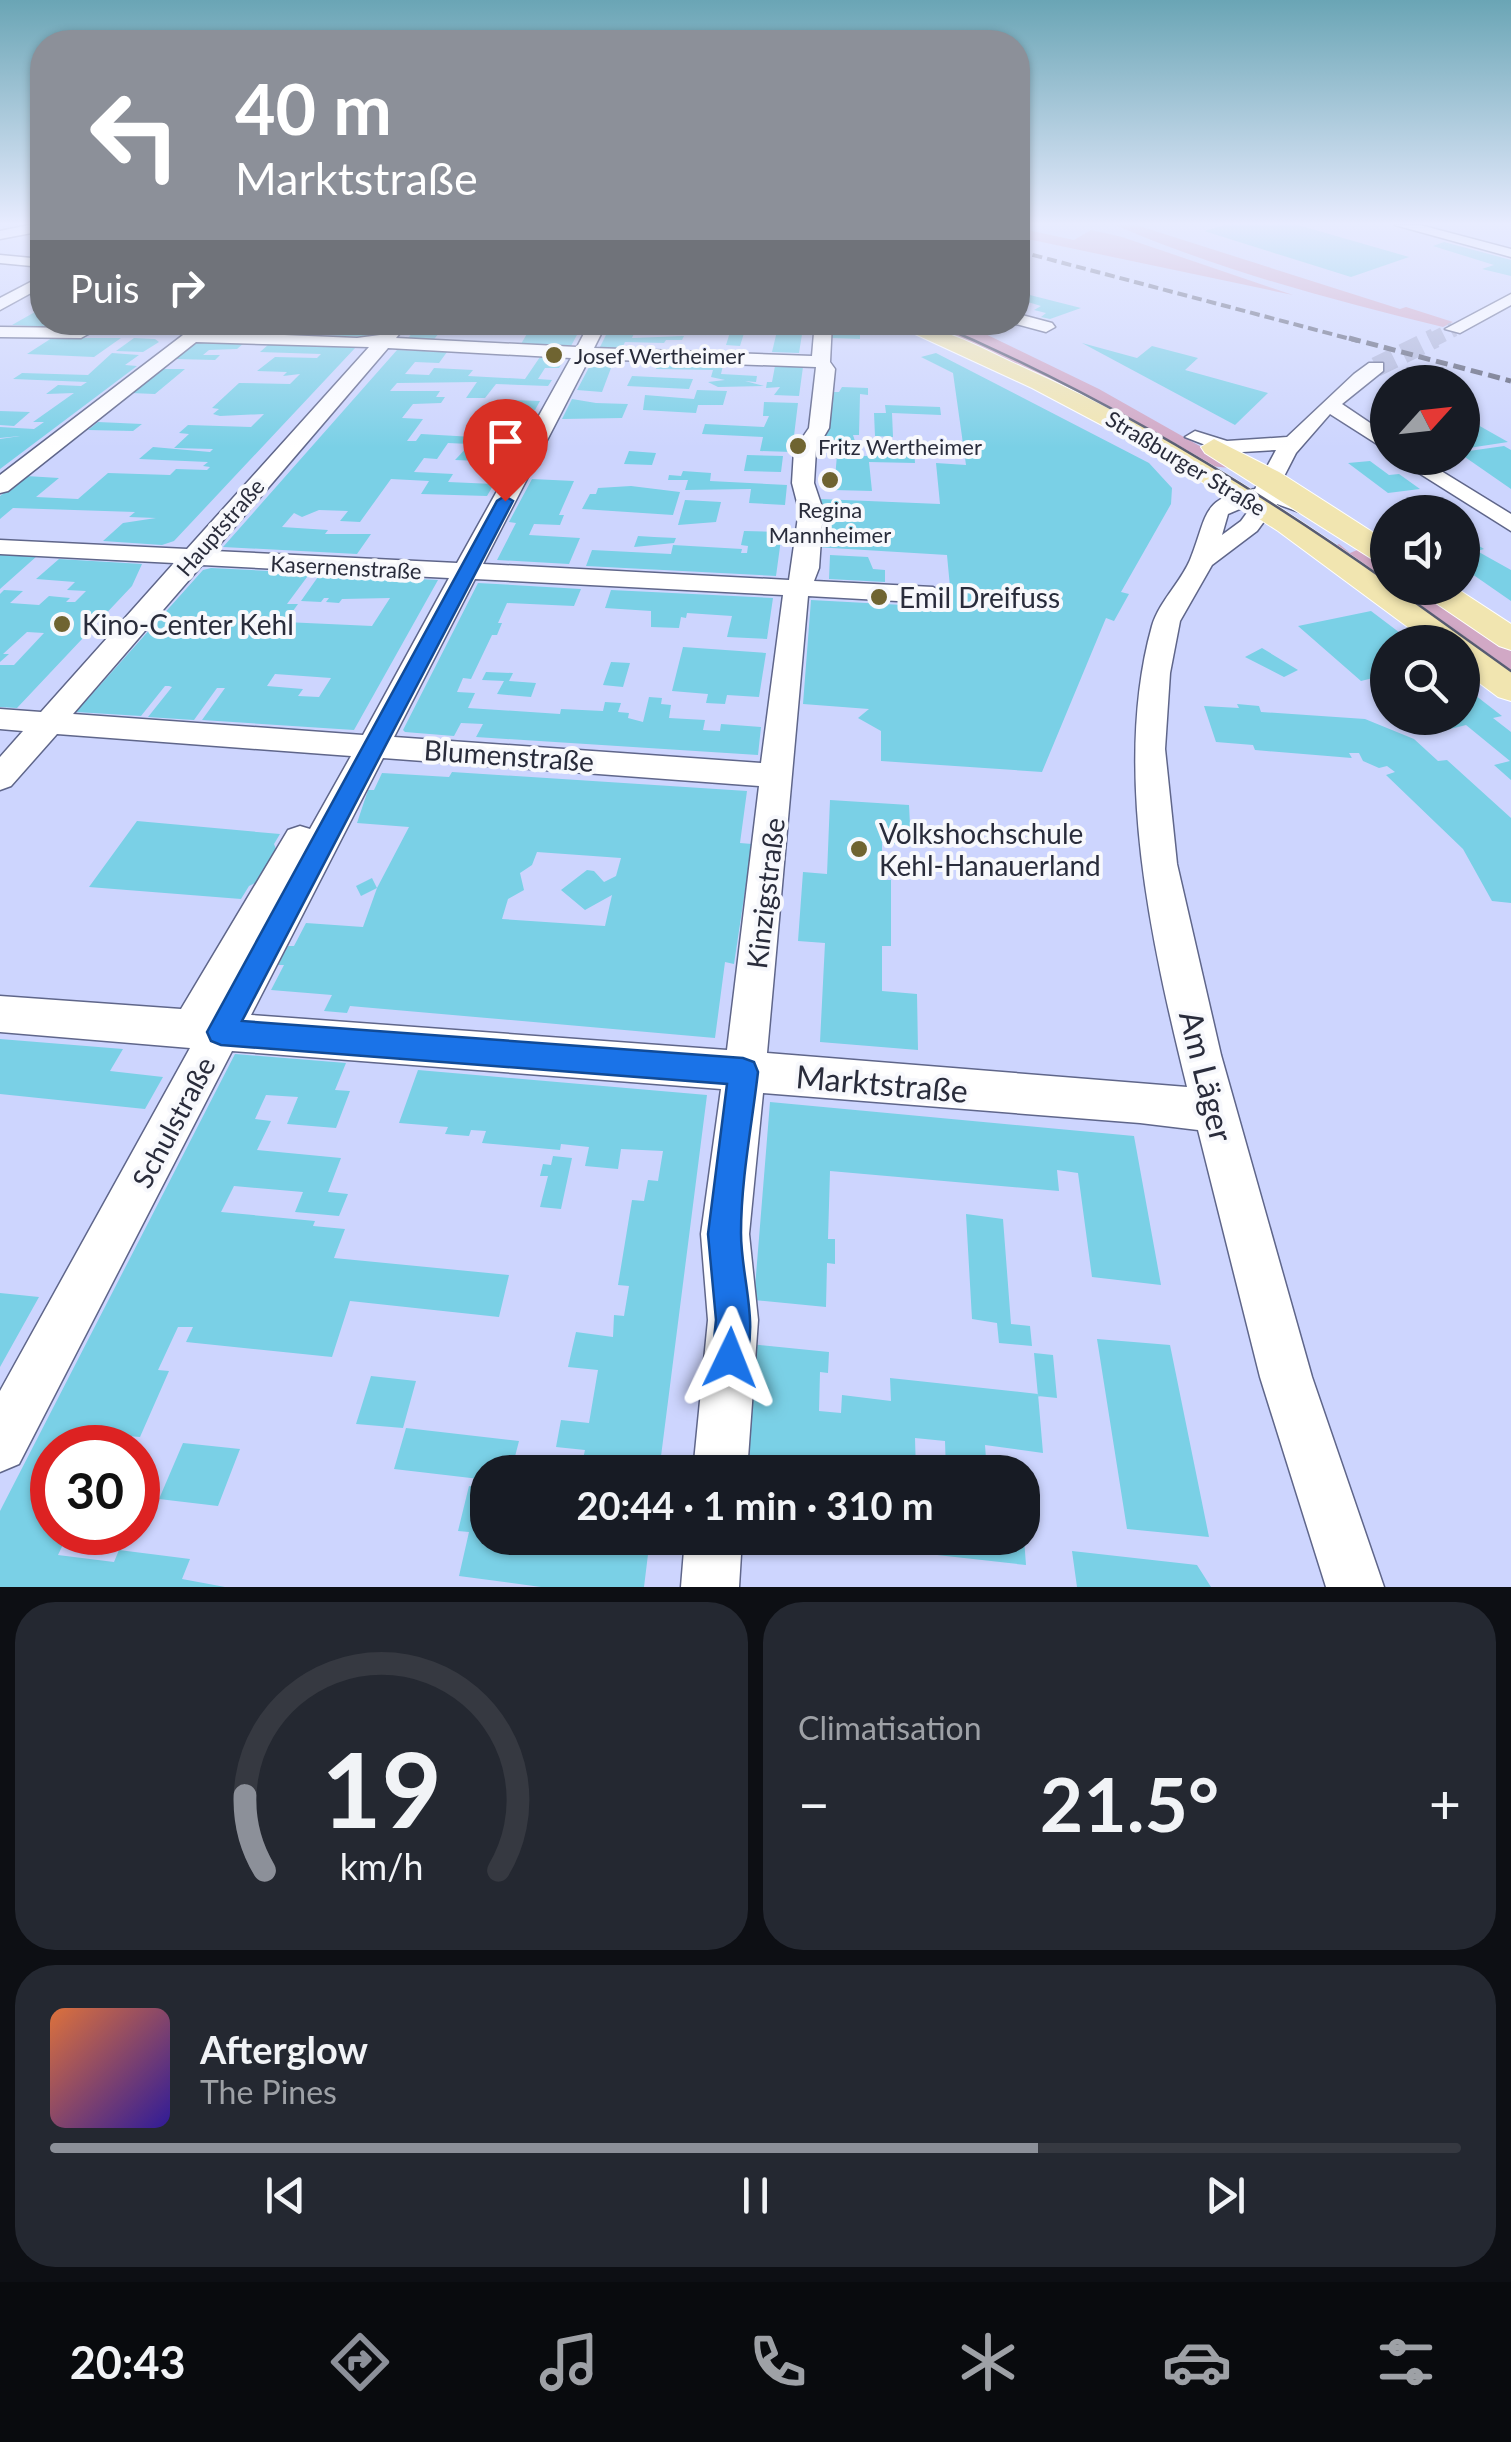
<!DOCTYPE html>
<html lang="fr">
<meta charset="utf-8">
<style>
body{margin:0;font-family:Lato,sans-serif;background:#242831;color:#f1f3f6;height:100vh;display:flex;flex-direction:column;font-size:38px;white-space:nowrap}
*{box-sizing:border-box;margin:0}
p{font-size:32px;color:#9ea1a6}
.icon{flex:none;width:55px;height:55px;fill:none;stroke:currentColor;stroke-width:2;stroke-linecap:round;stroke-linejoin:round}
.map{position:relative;height:1587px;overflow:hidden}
.sheet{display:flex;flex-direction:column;gap:15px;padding:15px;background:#0d0f14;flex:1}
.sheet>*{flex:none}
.hud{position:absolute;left:30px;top:30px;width:1000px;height:305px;border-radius:40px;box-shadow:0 2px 8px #0004;background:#8c9099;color:#fff;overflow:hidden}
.needle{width:65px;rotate:63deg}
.fabs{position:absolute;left:1370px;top:365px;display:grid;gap:20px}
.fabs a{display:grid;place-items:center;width:110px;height:110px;border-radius:50%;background:#171b24;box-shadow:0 2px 8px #0004;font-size:50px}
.speed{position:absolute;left:30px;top:1425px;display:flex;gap:20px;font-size:50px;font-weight:700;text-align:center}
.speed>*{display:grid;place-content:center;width:130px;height:130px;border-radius:50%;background:#171b24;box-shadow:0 2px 8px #0004;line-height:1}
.speed .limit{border:15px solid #d22;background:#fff;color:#111}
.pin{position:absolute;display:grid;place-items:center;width:85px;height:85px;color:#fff;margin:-102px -42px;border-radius:50% 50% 50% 0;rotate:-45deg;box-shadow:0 0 10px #0007}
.pin .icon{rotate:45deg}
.me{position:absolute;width:110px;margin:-55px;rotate:2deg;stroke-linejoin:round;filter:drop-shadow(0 0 8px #0008)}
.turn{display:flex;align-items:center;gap:35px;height:210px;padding:0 40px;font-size:45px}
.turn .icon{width:130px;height:130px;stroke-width:2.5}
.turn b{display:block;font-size:70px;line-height:85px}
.then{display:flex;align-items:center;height:95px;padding:0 40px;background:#0003;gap:20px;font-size:38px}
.big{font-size:75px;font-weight:700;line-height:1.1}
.sheet .card{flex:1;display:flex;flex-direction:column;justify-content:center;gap:15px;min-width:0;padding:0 35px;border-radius:40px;background:#242831}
.sheet .dial{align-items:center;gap:0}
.dial svg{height:260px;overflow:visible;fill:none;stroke:#363941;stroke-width:7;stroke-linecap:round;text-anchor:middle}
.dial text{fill:#f1f3f6;stroke:none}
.song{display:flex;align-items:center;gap:30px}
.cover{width:120px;height:120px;border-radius:15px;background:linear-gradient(135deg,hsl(20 70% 55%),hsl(250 70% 35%))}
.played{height:10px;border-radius:5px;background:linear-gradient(90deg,#8c9099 70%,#363941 70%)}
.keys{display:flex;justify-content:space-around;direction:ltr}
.heat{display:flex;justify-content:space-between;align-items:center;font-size:55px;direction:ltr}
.sheet .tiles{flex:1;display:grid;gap:15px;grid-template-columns:1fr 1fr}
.card:last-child{grid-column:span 2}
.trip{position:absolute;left:470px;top:1455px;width:570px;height:100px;border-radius:40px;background:#171b24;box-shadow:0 2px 8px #0004;font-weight:700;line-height:100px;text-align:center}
.menu{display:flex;height:160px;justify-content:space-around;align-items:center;background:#090b0e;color:#9ea1a6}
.menu .icon{width:70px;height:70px}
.menu .on{color:#8c9099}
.menu b{font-size:45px;color:#f1f3f6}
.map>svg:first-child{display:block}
.green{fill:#d1a8c5}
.building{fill:#7ad0e6;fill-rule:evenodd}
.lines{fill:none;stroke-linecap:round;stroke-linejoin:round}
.minor-tunnel-far1{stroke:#acb3d7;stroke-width:15;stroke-dasharray:15 8;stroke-linecap:butt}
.minor-tunnel{stroke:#acb3d7;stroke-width:20;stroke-dasharray:20 10;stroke-linecap:butt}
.minor-casing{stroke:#5f668a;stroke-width:3}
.major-casing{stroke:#fff;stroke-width:2}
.minor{fill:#fff;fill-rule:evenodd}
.major{fill:#f1e5b0;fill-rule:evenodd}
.tram{stroke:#585c72;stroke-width:2.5}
.rail-far1{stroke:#585c72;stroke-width:4;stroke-dasharray:10 5;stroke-linecap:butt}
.rail{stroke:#585c72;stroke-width:5;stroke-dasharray:12 6;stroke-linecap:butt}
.route{fill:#1a73e8;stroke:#114b97;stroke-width:2.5}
.poi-dot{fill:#6f6431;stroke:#f7f8fc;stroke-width:4}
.labels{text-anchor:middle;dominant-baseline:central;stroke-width:8;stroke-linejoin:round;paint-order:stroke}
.far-poi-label{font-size:22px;fill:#292c3b;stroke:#f7f8fc;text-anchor:start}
.far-street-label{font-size:22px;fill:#292c3b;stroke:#f7f8fc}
.poi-label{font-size:28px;fill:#292c3b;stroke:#f7f8fc;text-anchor:start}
.street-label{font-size:28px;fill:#292c3b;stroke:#f7f8fc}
.near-street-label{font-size:32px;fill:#292c3b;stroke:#f7f8fc}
</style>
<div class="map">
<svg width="1511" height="1587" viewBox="0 0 1511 1587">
<rect width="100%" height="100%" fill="#cdd5fe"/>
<path class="green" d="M1115,225H1136L1400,309L1406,307L1453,322L1443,327C1331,300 1220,270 1115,225Z
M1018,228L1074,240L1091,230L1122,237L1293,295L1018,237Z
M971,327L1099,389L1228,462L1230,468L1210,466L1076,392L993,354L943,336Z
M1339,544L1350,553L1362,548L1387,567L1388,588H1417L1511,648V678L1331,548Z"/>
<path class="building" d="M1225,225H1298L1409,257L1351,277L1204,231Z
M1444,242L1511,260V276L1482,269L1494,265L1433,246Z
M1018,292L1081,308L1050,319L1041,317L1046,313L1034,310L1041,306L1018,299Z
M42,308V322H56L48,327L12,325Z
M97,322H193L180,332L88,328Z
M348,322H380L366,337L325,335L331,326L344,327Z
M421,322H448L431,343L405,342Z
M538,322H584L571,346L521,344L528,332H541L545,326Z
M622,322H653L637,326L632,338L684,336L682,340H666L664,343L625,342L621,350L599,349L611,325Z
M743,322H804L799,353L772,352L777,331L745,330L740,346L726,345L731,329L741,330Z
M834,323L860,324V339L832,338Z
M55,336L84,338H121L94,357L27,354Z
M134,338L155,339L159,342L143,352L116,351Z
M198,341L244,343L237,349L209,350L203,355H220L215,360L175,359Z
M1082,343L1137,358L1152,346L1198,358L1185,370L1268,393L1235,425Z
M269,344L356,347L174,541L162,545L103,541L123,523L156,518L129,517L135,512L13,508L0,519V496L26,476L59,478L36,497L78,499L108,473L170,475L176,469L207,470L210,467L203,466L208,462L139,459L153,447L210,452L213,449L174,448L189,434L179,433L188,425L251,427L264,414L220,416L213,414L219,409L212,408L239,383L290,384L300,374L283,376L287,372L257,371L275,357L317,358L321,354L260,352Z
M397,350L447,352L439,363L415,362L405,374L429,375L434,368L473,370L468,376L525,379L542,354L565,357L559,368H545L538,379L552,380L548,386L496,384L485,398H466L477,382L397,383L390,391H440L436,397H445L441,403L413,404L402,418L423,419L407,441H416L421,434L491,438L487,444L514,445L506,462L455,460L470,444L448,443L437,459L424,458L414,472L453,474L448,482L494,484L487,496L421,494L429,481L391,479L360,522L340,521L348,511L319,510L302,517L294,513L282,527L328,530L325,534H371L357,554L223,547Z
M112,353L139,355L125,365L137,366L0,469V439L20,436L0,438V427L34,429L44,422H33L74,393L46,394L58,385L81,386L87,382L13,379L22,373L88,375Z
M936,353L1149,463L1172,488L1171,504L1121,592L1129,594L1114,621L1106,618L1042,772L881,761V731L858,718L869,709L803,704L811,600L940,607L938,587H950L947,555L815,547L820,499L940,504L936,463L966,465L953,373L921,357Z
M595,356L617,357L614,363L617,364L611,368L602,392L577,390Z
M660,358L724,361L721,374L757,376L756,382H755L745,381L764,386L718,387L708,382L725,380L711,377L713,370L656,369Z
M775,366L803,367L799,396L774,395L780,387L766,388L767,382H772Z
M162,369H185L155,394L131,393Z
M632,376L693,379L689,389L627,386Z
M842,387L868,388V395L860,394L859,435H853L857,447L824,446L828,392H839Z
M697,390L727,391L723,405H698L696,413L643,410L645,395L694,399Z
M572,399L596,403L628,404L622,418L562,419Z
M512,400L540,401L535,410L507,409Z
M764,402L798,403L792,452L760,451L763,437L702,434L705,424L764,427L769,416H763Z
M885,405L940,407L941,415L892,413L893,437L875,436L874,413H886Z
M0,411L30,412L14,426L0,425Z
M1462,416L1508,442L1462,449Z
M98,422L142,424L133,431L88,430Z
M867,444L914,446L915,463L869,462L872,491L834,490L837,455L867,456Z
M1504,446L1511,450V489L1462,455V452Z
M629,451L656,453L652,465L624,464Z
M747,455L783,456L781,472L744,471Z
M1370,461L1389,475L1399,474L1420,489L1388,493L1348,463Z
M683,471L711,473L710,481L787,485L785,505L749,503L751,489L685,490L688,480H668L669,475L681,476Z
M532,479L574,481L559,515H564L560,525L534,524L529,535L580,538L569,564L497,560L516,523L509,522Z
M631,486L680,492L673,515L582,509L590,494H596L598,488Z
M685,500L721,502L716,522L678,525Z
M744,531L782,532L776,576L586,566L592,550L671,554L673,545L742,549L741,553H747L748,546L741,545Z
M638,536L654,537L676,538L674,543L634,547Z
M1476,544L1484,549L1477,551L1511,570V601L1462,567V548Z
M0,554L37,556L0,589Z
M830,555L868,557L873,569L885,570V582L829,579Z
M59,559L142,564L132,586L17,708L0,707V665H14L44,633L27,632L3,654H9L0,662V594L4,590L23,591L10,603L39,605L49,596L70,598L66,602H75L86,591L67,590L75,582L36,579Z
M211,568L310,573L287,604H298L285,622L372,626L390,598L342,599L339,603L326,602L329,598H324L321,602L301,601L320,574L438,580L354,730L202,720L225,688H217L194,720L148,717L172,687L169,686H165L141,716L76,712L203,570ZM275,674L331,678L319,697L298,696L303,689L267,686Z
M478,583L581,589L574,606L507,603L498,623H502L497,635H492L471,679L463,678L457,692L475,693L468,708L560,714L561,709L603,711L605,702L621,703L618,712L629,713L628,718L643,722L649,697L662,698L661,704L671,705L669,718L705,720L703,730L720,731L721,724L761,727L758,755L476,737L483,724L461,723L454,736L405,732L403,730Z
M611,590L773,598L767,639L727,637L732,616L687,613L686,618L681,617L679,628L651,627V611L605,608Z
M1371,611L1412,642H1388V681L1381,676L1361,681L1298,626Z
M683,647L766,653L759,697L727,695L725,704L706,703L708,694L672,691Z
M1262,648L1298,670L1284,677L1245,657Z
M611,662L630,663L623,687L603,685Z
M486,672L513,673L509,681L536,683L531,697L497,694L504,681L482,680Z
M1462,685L1502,716L1493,718L1511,732V780L1494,765L1510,761L1466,725L1446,730L1431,718H1462Z
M1237,704L1259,706L1261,712L1365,719L1414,739L1438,761L1447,760L1511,818V903L1492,901L1463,849L1386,775L1395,772L1387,766L1379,768L1363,761L1359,753H1349L1352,758L1255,750L1253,745L1216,742L1204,706L1239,708Z
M452,772L747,791L740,843L752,844L734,964L725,962L715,1038L350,1006L347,1013L324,1011L332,995L271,990L284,965H278L288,946H294L306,923L363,927L377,888L361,896L356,886L372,878L377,888L409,827L357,823L368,790H374L382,773L449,777ZM537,852L621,858L616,876L604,882L594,871L587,870L561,890L585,910L612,895L605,926L502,919L508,899L524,890L520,873L532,865Z
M830,800L909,805L911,845L882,843V880H891V946H882V991L917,994L918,1050L820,1042L825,943L798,941L803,872L827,874Z
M137,821L280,834L274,844L280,859L271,875L249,886L241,899L89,887Z
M0,1039L123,1049L110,1071L163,1077L145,1109L0,1094Z
M235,1054L346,1063L335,1090L350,1091L336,1128L287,1124L298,1097L266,1095L255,1119L271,1121L257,1150L341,1158L328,1192L348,1194L339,1216L295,1212L303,1192L234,1186L221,1212L315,1221L313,1226L345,1229L334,1258L509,1275L499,1317L350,1301L332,1357L186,1342L193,1327H178L158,1370L169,1371L140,1437L128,1436L122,1448H52V1532H69L58,1555L114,1562L119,1550L190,1559L182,1579L225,1587H0V1511Z
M418,1070L707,1095L659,1472H567L568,1467L581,1468L585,1450L556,1447L561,1420L589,1423L598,1370L568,1367L576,1332L613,1337L614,1315L624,1316L629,1286L618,1285L632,1200L644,1201L648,1180L658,1181L663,1151L621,1149L618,1169L585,1166L589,1147L561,1144L560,1150L482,1143L486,1131L471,1130L469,1136L445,1134L448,1127L399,1123Z
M770,1102L1134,1136L1161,1285L1092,1277L1078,1173L1057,1170L1059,1191L830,1171L828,1239H835V1264L827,1263L826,1307L754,1300Z
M553,1156L572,1158L561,1209L540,1207L548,1176H540L543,1164L551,1165Z
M966,1214L1003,1219L1011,1324L1030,1326L1032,1346L999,1343L997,1323L972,1319Z
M0,1293L39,1297L0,1367Z
M1097,1339L1170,1345L1209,1537L1127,1529Z
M750,1344L829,1352L828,1373L820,1372L819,1411L841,1413L842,1395L891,1401L890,1378L1038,1394L1043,1453L985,1445L987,1472H946L945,1441L915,1438L916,1472L816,1462L815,1472H740Z
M1034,1353L1053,1355L1057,1398L1038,1396Z
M371,1376L416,1381L403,1428L356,1424Z
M406,1428L519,1441L511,1472H488V1480L394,1469Z
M183,1443L240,1449L218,1506L159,1499Z
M469,1486L488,1488V1538L554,1542L555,1538H650L644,1587H541L459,1576L469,1532L458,1531Z
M927,1538H1024L1026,1565L928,1554Z
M1072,1551L1197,1565L1211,1587H1077Z"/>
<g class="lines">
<path class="minor-tunnel-far1" d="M1430,341L1454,329"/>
<path class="minor-tunnel" d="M1376,367L1435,338"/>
<defs>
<path id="minor" d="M29,225H42V231L0,239V231Z
M1395,225H1420L1511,249V257Z
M0,255L42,259V267L0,263Z
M42,276V287L0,310V298Z
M1511,294V305L1460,333L1445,329Z
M1018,314L1052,323L1055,327L1046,332L1012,323L1018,322Z
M200,322H214L208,332L357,338L380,335L391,322H409L396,338L577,347L590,322H607L594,348L812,356L815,322H832L830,362L835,369L829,428L816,450L814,483L823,510L819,568L814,581L933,587L946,595L933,603L808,596L767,1053L1187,1087C1152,945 1112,769 1152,626C1159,602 1180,583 1190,560C1208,516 1200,497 1255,489L1276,450L1226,453L1185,437L1195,431L1227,441L1287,437L1354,374L1369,363H1383V371L1342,404L1388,435V451L1330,414L1296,453L1277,490L1324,506L1328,511L1324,516L1316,518L1277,504L1257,531L1212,565L1180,621L1170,673L1165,749L1177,864L1221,1055L1312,1377L1384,1587H1326L1260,1377L1198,1130L1140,1123L763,1093L749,1234L758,1320L747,1472H693L708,1320L701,1234L721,1089L232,1051L19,1464L0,1472V1391L190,1048L0,1032V996L181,1009L288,830L300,826L310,829L351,756L57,734L11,786L0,790V757L23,731L0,729V709L41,712L174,563L0,554V540L187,549L369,347L196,342L8,491L0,493V475ZM388,348L571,358L457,563L214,551ZM589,359L816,367L809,428L794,450L792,483L799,510L789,580L483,564ZM1254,503L1241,521L1222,535L1228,514ZM202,565L449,578L363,735L73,714ZM475,579L783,595L761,763L394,737ZM383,758L759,786L727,1050L251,1015Z
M0,327L81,328L90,333L81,338L0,337Z
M1395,458H1420L1511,514V531Z
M685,1538H742L739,1587H681Z"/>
<path id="major" d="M889,322C935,322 977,346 1018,365C1150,424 1271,497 1388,582V588H1395L1511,671V701L1498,697L1462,670V642H1428L1278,531L1168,460L1032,388Z
M1214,439L1279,472L1388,542V565L1377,562L1205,453L1201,447Z
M1420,588H1456L1511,624V650L1499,646L1424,595Z"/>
</defs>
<use href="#minor" class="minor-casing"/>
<use href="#major" class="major-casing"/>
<use href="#minor" class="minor"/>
<use href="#major" class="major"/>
<path class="tram" d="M932,322C1095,391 1244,480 1388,582
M1395,588L1511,671"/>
<path class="rail-far1" d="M1018,251L1358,341"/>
<path class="rail" d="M1349,338L1511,381"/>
</g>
<linearGradient id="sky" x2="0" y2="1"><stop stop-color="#6aa5b5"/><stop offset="0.5" stop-color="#e8ecff"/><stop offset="1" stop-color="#e8ecff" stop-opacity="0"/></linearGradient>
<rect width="1511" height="448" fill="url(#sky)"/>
<path class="route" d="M505,496L513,501L242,1021L743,1058L754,1062L758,1072C752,1124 741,1180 741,1233C741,1279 761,1326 742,1371L730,1376L717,1371L712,1358L716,1320L708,1234L727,1084L221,1045L211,1041L207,1032L497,501Z"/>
<g class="poi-dot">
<circle cx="554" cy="355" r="10"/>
<circle cx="798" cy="446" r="10"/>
<circle cx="830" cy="480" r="10"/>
<circle cx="879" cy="597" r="10"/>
<circle cx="62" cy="624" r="10"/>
<circle cx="859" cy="849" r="10"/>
</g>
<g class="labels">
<g class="far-poi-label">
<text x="574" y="355">Josef Wertheimer</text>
<text x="818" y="446">Fritz Wertheimer</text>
<text x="830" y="509" text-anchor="middle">Regina<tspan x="830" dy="25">Mannheimer</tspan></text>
</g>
<g class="far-street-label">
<text transform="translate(1186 463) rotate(31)">Straßburger Straße</text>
<text transform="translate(220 527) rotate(-49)">Hauptstraße</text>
<text transform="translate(346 567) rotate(3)">Kasernenstraße</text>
</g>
<g class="poi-label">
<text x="899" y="597">Emil Dreifuss</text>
<text x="82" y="624">Kino-Center Kehl</text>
<text x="879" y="833">Volkshochschule<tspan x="879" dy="32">Kehl-Hanauerland</tspan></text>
</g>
<g class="street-label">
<text transform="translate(509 755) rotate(4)">Blumenstraße</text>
<text transform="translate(765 893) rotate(-83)">Kinzigstraße</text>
<text transform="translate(173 1122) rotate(-62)">Schulstraße</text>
</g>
<g class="near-street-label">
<text transform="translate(1207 1076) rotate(76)">Am Läger</text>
<text transform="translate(882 1083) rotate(5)">Marktstraße</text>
</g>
</g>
</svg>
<div class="fabs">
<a><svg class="needle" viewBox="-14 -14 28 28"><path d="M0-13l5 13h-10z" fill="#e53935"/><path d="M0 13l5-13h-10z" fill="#9ea1a6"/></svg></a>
<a><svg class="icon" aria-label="sound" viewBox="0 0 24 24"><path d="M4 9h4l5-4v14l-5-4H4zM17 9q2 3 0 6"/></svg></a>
<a><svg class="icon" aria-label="search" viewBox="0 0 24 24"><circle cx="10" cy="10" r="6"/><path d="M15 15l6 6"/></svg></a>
</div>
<div class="speed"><div class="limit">30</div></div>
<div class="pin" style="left:505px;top:501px;background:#d93025"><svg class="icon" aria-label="arrive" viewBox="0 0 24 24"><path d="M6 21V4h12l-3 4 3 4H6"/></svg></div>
<svg class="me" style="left:730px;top:1358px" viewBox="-20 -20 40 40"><path d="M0-17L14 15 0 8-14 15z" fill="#1a73e8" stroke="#fff" stroke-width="4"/></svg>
<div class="trip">20:44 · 1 min · 310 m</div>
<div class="hud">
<div class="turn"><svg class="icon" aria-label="left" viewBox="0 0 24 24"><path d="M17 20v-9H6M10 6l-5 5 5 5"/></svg><div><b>40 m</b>Marktstraße</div></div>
<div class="then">Puis<svg class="icon" aria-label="right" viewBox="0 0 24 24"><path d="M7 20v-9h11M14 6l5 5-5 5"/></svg></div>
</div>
</div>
<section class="sheet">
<div class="tiles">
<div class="card dial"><svg viewBox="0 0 100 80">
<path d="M14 69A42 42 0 1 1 86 69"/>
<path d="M14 69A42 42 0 0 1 8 46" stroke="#8c9099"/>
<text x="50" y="56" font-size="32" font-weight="700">19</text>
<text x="50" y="72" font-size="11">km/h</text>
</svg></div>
<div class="card"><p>Climatisation</p>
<div class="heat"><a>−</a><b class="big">21.5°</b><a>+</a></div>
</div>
<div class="card">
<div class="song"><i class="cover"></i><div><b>Afterglow</b><p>The Pines</p></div></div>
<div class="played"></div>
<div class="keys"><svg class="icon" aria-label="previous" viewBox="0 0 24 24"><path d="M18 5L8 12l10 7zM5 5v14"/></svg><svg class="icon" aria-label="pause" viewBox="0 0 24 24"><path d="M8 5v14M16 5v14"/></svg><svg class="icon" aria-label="next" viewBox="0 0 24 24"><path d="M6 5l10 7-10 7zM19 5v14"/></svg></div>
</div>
</div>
</section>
<nav class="menu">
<b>20:43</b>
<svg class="icon on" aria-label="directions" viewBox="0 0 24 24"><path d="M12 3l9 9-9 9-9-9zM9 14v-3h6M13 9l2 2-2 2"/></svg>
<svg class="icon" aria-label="music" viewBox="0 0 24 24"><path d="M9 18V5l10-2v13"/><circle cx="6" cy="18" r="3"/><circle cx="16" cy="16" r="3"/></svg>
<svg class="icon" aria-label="phone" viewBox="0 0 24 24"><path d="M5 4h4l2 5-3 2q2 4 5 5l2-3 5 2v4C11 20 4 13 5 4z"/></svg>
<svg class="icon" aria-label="climate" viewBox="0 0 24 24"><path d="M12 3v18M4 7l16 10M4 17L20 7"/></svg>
<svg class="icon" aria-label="car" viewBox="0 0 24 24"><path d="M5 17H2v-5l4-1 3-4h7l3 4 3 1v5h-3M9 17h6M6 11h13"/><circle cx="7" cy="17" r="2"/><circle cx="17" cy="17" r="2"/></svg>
<svg class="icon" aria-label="filters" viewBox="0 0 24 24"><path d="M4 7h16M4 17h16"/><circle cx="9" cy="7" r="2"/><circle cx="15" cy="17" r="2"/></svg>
</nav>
